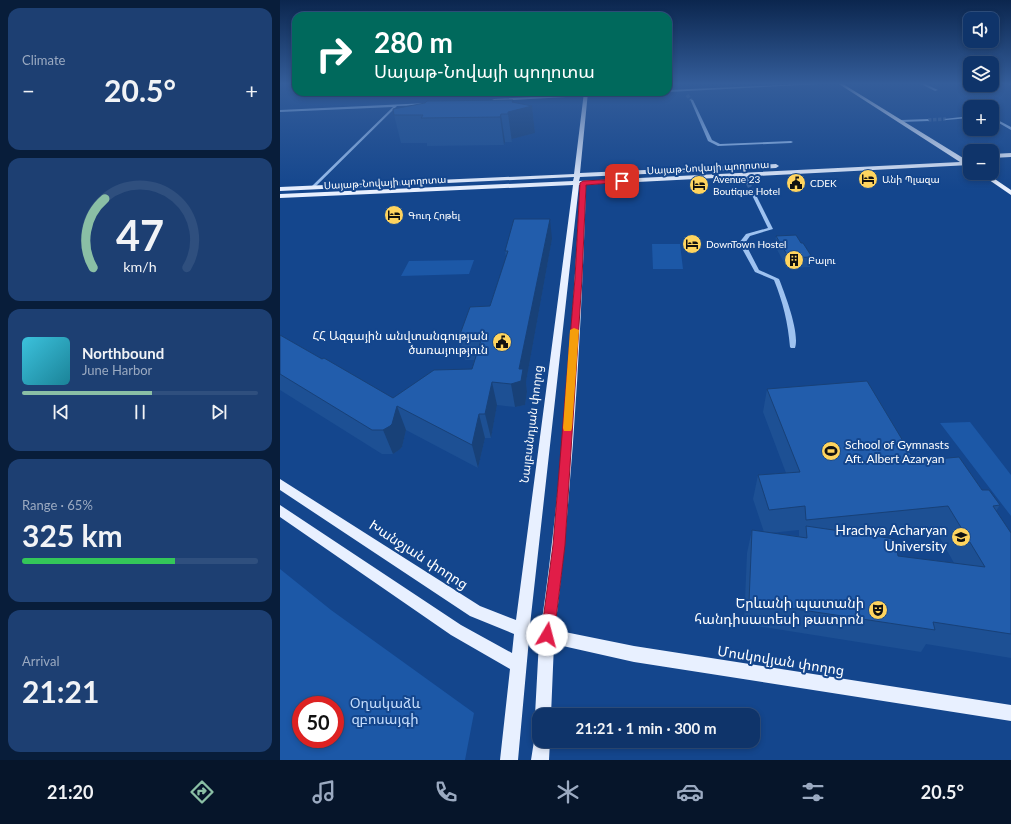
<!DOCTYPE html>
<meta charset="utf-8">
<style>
body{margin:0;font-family:Lato,"Noto Sans Armenian",sans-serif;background:#1d3f72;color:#f1f3f6;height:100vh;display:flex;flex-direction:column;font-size:15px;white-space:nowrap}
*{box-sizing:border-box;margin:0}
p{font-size:13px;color:#9baac1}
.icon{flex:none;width:22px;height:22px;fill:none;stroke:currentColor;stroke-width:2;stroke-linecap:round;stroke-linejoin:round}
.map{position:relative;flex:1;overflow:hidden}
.side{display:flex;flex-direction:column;gap:8px;padding:8px;background:#081d3a;width:280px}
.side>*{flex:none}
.guide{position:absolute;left:12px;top:12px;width:380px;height:84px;border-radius:12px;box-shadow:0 2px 6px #0003,0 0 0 1px #2f4f7e;background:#00695c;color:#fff;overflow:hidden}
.tools{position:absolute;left:683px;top:12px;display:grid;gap:8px}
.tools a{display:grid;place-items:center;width:36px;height:36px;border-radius:8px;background:#0f346a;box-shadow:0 2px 6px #0003,0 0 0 1px #2f4f7e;font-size:20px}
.speed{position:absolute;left:12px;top:696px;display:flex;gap:8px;font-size:20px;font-weight:700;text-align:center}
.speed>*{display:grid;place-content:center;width:52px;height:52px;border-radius:50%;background:#0f346a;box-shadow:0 2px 6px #0003,0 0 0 1px #2f4f7e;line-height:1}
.speed .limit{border:6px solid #d22;background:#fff;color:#111}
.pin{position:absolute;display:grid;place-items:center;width:34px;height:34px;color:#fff;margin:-17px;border-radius:8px;box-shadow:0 2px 6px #0006}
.me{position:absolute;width:44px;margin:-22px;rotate:8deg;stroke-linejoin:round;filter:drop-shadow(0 0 3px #0008)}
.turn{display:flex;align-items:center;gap:14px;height:84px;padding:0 16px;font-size:18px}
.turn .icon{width:52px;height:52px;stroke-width:2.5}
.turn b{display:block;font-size:28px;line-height:34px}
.big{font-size:30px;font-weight:700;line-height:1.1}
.side .tile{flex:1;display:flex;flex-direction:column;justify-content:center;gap:6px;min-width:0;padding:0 14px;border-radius:12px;background:#1d3f72}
.side .dial{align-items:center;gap:0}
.dial svg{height:104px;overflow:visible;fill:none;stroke:#2f4f7e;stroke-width:7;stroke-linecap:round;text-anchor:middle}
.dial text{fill:#f1f3f6;stroke:none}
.song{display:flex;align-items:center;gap:12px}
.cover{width:48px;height:48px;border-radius:6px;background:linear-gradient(135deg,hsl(190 70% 55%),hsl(190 70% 35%))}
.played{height:4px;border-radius:2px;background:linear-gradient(90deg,#8abfa5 55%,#2f4f7e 55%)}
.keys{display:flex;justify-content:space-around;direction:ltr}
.heat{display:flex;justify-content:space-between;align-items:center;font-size:22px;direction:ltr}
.charge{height:6px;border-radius:3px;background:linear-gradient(90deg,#34c759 65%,#2f4f7e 0)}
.trip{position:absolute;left:252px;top:708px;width:228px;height:40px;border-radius:12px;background:#0f346a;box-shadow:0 2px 6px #0003,0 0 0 1px #2f4f7e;font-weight:700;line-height:40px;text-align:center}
.tabs{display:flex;height:64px;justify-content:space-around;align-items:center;background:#06152a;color:#9baac1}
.tabs .icon{width:28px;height:28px}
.tabs .selected{color:#8abfa5}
.tabs b{font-size:18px;color:#f1f3f6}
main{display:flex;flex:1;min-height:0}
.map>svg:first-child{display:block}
.green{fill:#1c58a7;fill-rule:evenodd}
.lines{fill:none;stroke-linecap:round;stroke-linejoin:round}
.minor-tunnel-far1{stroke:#37629e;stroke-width:3.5;stroke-dasharray:3.5 1.5;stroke-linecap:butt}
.minor-tunnel{stroke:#37629e;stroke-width:4.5;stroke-dasharray:4.5 2;stroke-linecap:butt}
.minor{fill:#9ec2f0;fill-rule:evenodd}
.major{fill:#e8f0ff;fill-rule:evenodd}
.wall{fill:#1d5094;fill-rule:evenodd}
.shaded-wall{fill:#184178}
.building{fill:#225dac;stroke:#184178}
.route{fill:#e11d48;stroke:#92132f}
.slow{fill:#f59e0b}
.labels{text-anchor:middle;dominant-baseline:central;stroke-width:4;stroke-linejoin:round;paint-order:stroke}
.far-street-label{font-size:10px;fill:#fff;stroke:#14468d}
.far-poi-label{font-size:10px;fill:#fff;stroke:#14468d;text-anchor:start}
.poi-label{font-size:12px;fill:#fff;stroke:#14468d;text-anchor:end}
.street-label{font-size:12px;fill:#fff;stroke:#14468d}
.near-poi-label{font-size:14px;fill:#fff;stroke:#14468d;text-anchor:end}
.near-street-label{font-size:14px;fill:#fff;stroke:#14468d}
.near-park-label{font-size:14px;fill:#c5ddfc;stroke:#14468d}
</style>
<main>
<section class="side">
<div class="tile"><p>Climate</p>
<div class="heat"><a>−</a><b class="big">20.5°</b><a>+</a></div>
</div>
<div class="tile dial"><svg viewBox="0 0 100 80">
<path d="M14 69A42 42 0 1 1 86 69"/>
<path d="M14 69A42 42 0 0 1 23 16" stroke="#8abfa5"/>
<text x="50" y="56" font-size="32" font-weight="700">47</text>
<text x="50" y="72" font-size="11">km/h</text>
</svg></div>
<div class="tile">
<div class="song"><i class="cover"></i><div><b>Northbound</b><p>June Harbor</p></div></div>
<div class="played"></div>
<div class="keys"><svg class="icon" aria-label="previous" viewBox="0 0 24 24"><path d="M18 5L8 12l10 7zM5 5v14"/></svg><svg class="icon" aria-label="pause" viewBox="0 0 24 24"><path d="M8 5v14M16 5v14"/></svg><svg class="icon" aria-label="next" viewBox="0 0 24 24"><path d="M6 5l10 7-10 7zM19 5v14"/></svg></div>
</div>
<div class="tile"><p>Range · 65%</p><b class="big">325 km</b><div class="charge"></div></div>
<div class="tile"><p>Arrival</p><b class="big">21:21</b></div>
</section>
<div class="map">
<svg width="731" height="760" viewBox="0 0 731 760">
<rect width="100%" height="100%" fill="#14468d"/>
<path class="green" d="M372,244H400L403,269H373Z
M194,260L189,274L121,276L129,261Z
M690,422L731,475V516L660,423Z
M0,569L51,610L194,713L185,760H0ZM21,705H55V739H21Z"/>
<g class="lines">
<path class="minor-tunnel-far1" d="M407,95L411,100
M648,120L666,119"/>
<path class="minor-tunnel" d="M468,183L474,195"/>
<path class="minor" d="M525,84H538L388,92V90Z
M641,84H645L658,90L655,91Z
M729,84H731V85H729Z
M355,92H376L214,101L212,100L214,99Z
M410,99L413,100L432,140L440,144L511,141L513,142L511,143L438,146L428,141Z
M148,103L149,105L117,106L34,188L32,187V186L113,107L0,112V110Z
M690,116V118L666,120L664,119Z
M712,117L731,127V130L712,119Z
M648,119L649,121L621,122L619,121L621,120Z
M462,174H466L470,183V184H466L462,175Z
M472,194L476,195L493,229L470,236L465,243L479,270L499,279C505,294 520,333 515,348H511L510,347C508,323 503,302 494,280L475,272L459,243L466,234L488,228L472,195Z"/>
<path class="major" d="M559,84H563L688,161H690V165L299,185L250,625L261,627C282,481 292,334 300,187L303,185L306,187C301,335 293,483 275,630L354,646L731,705V721L354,662L274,644L271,715H259V722L255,715L259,641L249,639L238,760H220L230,669L171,635L0,517V505L181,625L232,653L234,634L190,616L0,490V479L200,606L236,620L293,185L0,198V194L293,181L294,177L0,191V187L294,174L304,92H308L300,173L496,164L499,166L496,168L300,177L299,181L680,162Z
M731,153V157L712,158V154Z
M699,173H706L731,190V195Z
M259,734V741H270L269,760H251L254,741L256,735Z"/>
</g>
<path class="wall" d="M233,100V102L252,106L255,133L232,139V142H225L224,145L147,146V143H121L114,115Z
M496,236L521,243L532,257L530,267L507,268L495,246Z
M272,239L246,382L247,392L245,405L235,407L217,405L211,438H205L198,468L126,430L122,447L119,450L113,454H102L0,390V335L42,359L113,398L192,369L194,360H185L179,337L210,306L226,257L225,251Z
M487,389L635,461L702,490L720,505L716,511L731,533V658L646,644L641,652L464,624L467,553L472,530L484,532L473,499L478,475L506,473L483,412ZM655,529L674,563L618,556L594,536ZM519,530V536L490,533Z"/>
<path class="shaded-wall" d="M233,100L234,110L252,106L255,133L232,139V142L228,114Z
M221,114L225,142L224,145L220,117Z
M270,219L272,239L246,382L247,392L245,405L235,407L231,384L239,369Z
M212,382L217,405L211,438L205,414Z
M117,406L126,430L122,447L119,450L113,454L103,430Z
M199,414L205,438L198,468L192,445Z"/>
<path class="building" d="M233,100L232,102L252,106L228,112V114H221L220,117L141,118L143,115H114L113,109L145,103L147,101Z
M234,219H270L239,369H243L241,381L231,384L212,382L205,414H199L192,445L117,406L112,424L110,426L103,430H92L0,374V335L42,359L44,358L113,398L154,370L192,369L202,337H179L190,307L210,306L228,251H225Z
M516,235L521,243H523L532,257L509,258L496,236Z
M587,381L635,461L679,457L702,490H709L720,505L713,506L731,533V634L653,622L655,630L469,602L472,530L527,538L526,526L615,539L618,556L705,567L668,506L526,520L525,506L489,510L478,475L520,472L487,389Z"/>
<linearGradient id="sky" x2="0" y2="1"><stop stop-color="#0b264e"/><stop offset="0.44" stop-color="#345d9a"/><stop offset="1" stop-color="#345d9a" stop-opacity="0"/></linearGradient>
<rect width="731" height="190" fill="url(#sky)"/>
<path class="route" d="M342,179L343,180V182L306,185L302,278L285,545L274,635L272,639L267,641L263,639L261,635L273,545L295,278L300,183L303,181Z"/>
<path class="slow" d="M294,328L299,330L292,428L291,431H284L283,428L290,330Z"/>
<defs>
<symbol id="hotel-disc" viewBox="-11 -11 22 22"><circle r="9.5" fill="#ffd45e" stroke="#14468d"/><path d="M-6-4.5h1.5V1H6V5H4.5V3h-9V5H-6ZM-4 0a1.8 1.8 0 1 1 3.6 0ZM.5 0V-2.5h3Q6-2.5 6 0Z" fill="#111"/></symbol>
<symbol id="civic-disc" viewBox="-11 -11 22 22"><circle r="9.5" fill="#ffd45e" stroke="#14468d"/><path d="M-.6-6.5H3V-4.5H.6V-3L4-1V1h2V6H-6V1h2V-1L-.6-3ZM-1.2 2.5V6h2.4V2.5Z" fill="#111"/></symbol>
<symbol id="building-disc" viewBox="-11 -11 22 22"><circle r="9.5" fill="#ffd45e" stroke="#14468d"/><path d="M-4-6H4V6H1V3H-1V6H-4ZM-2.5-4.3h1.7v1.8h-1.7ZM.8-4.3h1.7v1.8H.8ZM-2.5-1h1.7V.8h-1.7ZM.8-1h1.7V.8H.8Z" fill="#111"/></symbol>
<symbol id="stadium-disc" viewBox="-11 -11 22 22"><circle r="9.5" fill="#ffd45e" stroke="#14468d"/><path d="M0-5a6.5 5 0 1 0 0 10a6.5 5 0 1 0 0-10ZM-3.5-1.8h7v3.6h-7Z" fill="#111"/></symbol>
<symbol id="university-disc" viewBox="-11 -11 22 22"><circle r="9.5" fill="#ffd45e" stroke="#14468d"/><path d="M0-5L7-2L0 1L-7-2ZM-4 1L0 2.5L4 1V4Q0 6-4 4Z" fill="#111"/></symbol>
<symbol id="theatre-disc" viewBox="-11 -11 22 22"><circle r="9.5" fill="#ffd45e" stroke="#14468d"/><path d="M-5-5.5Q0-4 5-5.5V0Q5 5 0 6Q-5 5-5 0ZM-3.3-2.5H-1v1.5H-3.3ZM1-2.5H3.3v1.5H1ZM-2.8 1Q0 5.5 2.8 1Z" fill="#111"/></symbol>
</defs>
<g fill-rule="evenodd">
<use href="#hotel-disc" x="577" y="168" width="22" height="22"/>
<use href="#civic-disc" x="505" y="172" width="22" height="22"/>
<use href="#hotel-disc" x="408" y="174" width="22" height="22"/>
<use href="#hotel-disc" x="103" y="204" width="22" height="22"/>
<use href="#hotel-disc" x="401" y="233" width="22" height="22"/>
<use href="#building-disc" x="503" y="249" width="22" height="22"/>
<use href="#civic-disc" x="211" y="331" width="22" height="22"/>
<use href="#stadium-disc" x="540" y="440" width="22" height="22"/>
<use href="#university-disc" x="670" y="526" width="22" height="22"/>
<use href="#theatre-disc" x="587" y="599" width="22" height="22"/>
</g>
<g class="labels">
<g class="far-street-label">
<text transform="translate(428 167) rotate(-3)">Սայաթ-Նովայի պողոտա</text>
<text transform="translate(105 182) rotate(-3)">Սայաթ-Նովայի պողոտա</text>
</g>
<g class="far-poi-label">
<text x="433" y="179">Avenue 23<tspan x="433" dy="12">Boutique Hotel</tspan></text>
<text x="602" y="179">Անի Պլազա</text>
<text x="530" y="183">CDEK</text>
<text x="128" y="215">Գուդ Հոթել</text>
<text x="426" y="244">DownTown Hostel</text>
<text x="528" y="260">Բալու</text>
</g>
<g class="poi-label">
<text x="208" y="335">ՀՀ Ազգային անվտանգության<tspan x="208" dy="14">ծառայություն</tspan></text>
<text x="565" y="444" text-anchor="start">School of Gymnasts<tspan x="565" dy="14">Aft. Albert Azaryan</tspan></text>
</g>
<g class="street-label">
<text transform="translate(251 424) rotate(-83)">Նալբանդյան փողոց</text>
</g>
<g class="near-poi-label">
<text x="667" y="529">Hrachya Acharyan<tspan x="667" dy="16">University</tspan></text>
<text x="584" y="602">Երևանի պատանի<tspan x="584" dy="16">հանդիսատեսի թատրոն</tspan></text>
</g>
<g class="near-street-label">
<text transform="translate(139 554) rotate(33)">Խանջյան փողոց</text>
<text transform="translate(501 660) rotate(9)">Մոսկովյան փողոց</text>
</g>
<g class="near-park-label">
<text x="105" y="702">Օղակաձև<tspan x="105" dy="16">զբոսայգի</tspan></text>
</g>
</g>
</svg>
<div class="tools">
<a><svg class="icon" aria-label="sound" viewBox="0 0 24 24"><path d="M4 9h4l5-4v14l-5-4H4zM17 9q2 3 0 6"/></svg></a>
<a><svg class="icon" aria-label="layers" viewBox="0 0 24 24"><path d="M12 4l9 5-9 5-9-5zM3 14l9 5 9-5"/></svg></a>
<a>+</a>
<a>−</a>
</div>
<div class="speed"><div class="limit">50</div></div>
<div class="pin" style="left:342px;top:181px;background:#d93025"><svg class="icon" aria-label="arrive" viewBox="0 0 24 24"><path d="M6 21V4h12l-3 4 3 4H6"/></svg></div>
<svg class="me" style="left:267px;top:635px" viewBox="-20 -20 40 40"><circle r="19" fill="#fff"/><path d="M0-13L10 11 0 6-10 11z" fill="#e11d48"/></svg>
<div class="trip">21:21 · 1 min · 300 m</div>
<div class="guide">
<div class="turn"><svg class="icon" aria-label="right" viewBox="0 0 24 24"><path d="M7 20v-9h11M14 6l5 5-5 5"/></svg><div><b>280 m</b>Սայաթ-Նովայի պողոտա</div></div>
</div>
</div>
</main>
<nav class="tabs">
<b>21:20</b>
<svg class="icon selected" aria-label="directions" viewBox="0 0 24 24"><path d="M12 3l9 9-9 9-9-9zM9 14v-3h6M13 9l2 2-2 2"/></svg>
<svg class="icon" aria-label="music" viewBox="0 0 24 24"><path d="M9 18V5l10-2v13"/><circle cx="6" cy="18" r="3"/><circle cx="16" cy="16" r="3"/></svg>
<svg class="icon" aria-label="phone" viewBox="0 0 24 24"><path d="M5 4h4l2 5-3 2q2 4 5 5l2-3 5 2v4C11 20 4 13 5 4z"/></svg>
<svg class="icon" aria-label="climate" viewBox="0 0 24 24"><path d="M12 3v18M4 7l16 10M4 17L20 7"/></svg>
<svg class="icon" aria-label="car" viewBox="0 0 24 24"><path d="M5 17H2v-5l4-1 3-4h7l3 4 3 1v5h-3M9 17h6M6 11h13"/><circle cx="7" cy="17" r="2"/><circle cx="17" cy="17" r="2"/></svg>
<svg class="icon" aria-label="filters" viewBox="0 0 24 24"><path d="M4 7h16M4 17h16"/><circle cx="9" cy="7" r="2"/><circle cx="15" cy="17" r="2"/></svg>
<b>20.5°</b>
</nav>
